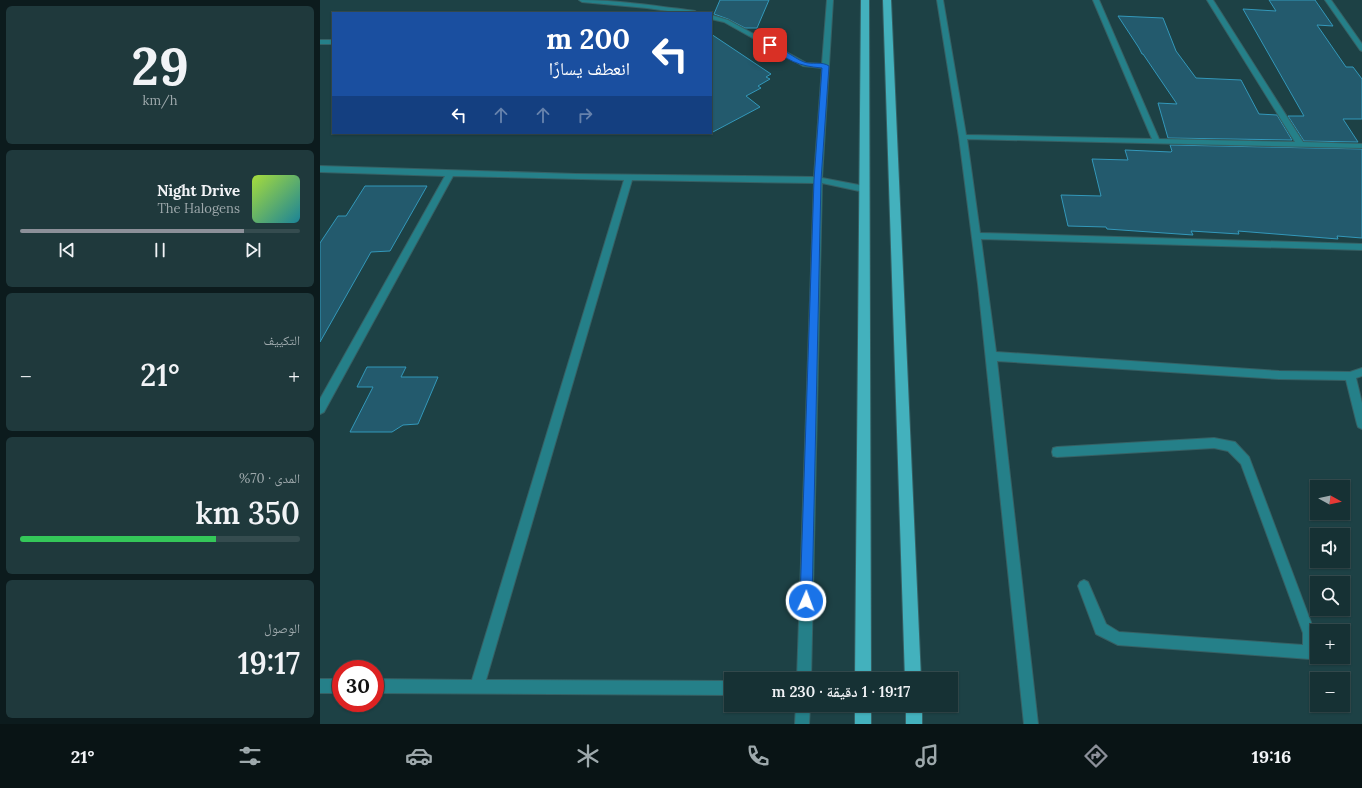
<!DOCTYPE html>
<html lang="ar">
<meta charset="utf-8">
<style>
body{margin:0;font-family:Lora,"Noto Naskh Arabic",serif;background:#1f393c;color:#f1f3f6;direction:rtl;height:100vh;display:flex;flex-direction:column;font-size:15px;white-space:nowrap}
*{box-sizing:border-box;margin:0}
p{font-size:13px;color:#9ea9ac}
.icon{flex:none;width:22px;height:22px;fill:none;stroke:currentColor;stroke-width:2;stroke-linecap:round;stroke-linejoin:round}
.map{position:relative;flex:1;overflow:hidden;direction:ltr}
.drawer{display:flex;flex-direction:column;gap:6px;padding:6px;background:#0c1b1d;width:320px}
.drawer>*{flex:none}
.top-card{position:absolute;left:12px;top:12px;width:380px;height:122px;border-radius:0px;box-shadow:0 1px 3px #0004,0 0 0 1px #354c4f;direction:rtl;background:#1a4fa0;color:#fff;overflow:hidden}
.needle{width:26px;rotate:98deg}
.tools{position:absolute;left:990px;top:480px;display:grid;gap:8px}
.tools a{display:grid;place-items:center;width:40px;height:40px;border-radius:0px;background:#163134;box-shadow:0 1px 3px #0004,0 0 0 1px #354c4f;font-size:20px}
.speed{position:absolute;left:12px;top:660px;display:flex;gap:8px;font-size:20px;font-weight:700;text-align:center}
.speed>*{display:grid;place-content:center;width:52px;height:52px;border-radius:50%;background:#163134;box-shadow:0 1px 3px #0004,0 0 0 1px #354c4f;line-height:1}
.speed .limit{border:6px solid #d22;background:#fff;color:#111}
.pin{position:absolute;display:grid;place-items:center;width:34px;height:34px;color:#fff;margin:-17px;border-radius:8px;box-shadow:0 2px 6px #0006}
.me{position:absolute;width:44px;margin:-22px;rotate:2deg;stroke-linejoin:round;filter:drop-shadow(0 0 3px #0008)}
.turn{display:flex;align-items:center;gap:14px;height:84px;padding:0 16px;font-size:18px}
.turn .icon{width:52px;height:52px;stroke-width:2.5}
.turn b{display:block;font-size:28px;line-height:34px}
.lanes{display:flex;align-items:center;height:38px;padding:0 16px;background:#0003;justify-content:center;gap:20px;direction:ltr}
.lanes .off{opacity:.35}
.big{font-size:30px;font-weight:600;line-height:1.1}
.drawer .card{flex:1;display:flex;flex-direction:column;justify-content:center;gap:6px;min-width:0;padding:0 14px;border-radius:6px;background:#1f393c}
.drawer .dial{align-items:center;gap:0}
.dial b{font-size:52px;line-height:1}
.song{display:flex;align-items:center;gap:12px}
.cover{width:48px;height:48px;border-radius:6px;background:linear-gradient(135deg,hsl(80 70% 55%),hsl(190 70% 35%))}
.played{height:4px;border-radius:2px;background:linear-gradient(90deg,#8c9099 80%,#354c4f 80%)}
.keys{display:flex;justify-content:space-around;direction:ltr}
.heat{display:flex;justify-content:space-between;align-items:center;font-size:22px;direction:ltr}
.charge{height:6px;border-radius:3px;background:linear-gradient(90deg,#34c759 70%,#354c4f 0)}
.trip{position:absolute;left:404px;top:672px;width:234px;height:40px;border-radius:0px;background:#163134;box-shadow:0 1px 3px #0004,0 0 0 1px #354c4f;font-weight:600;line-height:40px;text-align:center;direction:rtl}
.tab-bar{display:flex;height:64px;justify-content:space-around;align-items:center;background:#091415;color:#9ea9ac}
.tab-bar .icon{width:28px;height:28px}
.tab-bar .selected{color:#8c9099}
.tab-bar b{font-size:18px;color:#f1f3f6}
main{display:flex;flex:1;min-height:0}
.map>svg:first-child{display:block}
.building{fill:#235a6d;stroke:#3398ba}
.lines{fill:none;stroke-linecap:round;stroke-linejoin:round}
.minor-casing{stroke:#366064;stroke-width:2}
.highway-casing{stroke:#366064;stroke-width:2}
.minor{fill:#258089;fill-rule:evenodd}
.highway{fill:#43b1bd;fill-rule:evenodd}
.route{fill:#1a73e8;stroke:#114b97}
</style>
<main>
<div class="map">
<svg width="1042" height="724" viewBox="0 0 1042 724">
<rect width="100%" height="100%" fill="#1d4145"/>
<path class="building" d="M400,0H449L437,28H425L408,19L394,14Z
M949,0H995L1013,26L997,25L1026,67H1033L1042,79V119H1023L1038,142L984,141L968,116H984L923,9L956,11Z
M798,16L843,18L856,51L876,78L921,80L939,114L957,115L972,140L848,138L838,103L857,104L823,54H822L819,48Z
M391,34L451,74L446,77L450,79L438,86L441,88L426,96L440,107L391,133Z
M850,145L1042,149V238L1017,236L1018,239L918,231L919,234L871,231L873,235L787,229L786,227L748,226L741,195L781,196L772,159L808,160L805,150L851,152L852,151Z
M45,186H107L70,251L51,252L0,342V243L18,216H26Z
M47,367H86L81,377H118L98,424L83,425L72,432H30L53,387H37Z"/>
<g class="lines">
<defs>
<path id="minor" d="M259,0C298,0 336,6 375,11L378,13H362L327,8L262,2Z
M507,0H513L502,178L544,186L548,189L544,192L502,183L491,679H477L494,183L312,180L166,680L411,681V695L55,693V679L152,680L304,180L133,176L4,412L0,414V399L125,176L0,172V166L256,174L494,177L502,68L483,66L404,22L391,19V15L408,20L486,63L502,64Z
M617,0H623L646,135L832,139L773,0H779L839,139L975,142L887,0H893L983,142L1042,144V148L647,139L660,233L1042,244V250L661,239L676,352L959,371L1030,372L1042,368V376L1036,378L1042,403V429L1038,427L1037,424L1026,380L959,379L677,361L718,724H704L658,284L639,137Z
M1005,0H1011L1042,44V51L1040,50Z
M0,40H13V44H0Z
M894,438L915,442L929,457L995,633L997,652L995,657L990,659L798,645L776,634L758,586L760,582L764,580L768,582L786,624L799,632L983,645V633L921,464L908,451L894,448L737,457L733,456L732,452L733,448L737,447Z
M0,679H21V693H0Z
M476,705H490L489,724H475Z"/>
<path id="highway" d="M541,0H549L551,679H535Z
M563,0H571L601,679H585Z
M535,705H551V724H535Z
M586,705H602V724H586Z"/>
</defs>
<use href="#minor" class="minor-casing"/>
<use href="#highway" class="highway-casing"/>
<use href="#minor" class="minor"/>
<use href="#highway" class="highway"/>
</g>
<path class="route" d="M448,44C456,43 475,59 484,62C492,65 502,61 509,66L501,180L492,601L490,605L486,607L482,605L480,601L494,180L502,68C477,66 469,60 448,47Z"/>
</svg>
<div class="tools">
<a><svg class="needle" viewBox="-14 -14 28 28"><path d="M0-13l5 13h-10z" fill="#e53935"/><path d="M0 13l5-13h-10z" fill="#9ea9ac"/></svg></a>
<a><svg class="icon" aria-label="sound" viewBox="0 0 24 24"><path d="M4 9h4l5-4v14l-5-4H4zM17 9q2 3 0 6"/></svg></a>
<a><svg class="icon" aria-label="search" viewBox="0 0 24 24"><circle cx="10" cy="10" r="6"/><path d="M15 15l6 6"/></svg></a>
<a>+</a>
<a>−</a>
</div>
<div class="speed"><div class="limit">30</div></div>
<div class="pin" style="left:450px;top:45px;background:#d93025"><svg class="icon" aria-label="arrive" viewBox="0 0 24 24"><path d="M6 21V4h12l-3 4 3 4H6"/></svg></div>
<svg class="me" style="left:486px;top:601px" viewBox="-20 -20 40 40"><circle r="17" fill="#1a73e8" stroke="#fff" stroke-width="3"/><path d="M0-11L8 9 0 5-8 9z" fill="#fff"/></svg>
<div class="trip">19:17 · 1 دقيقة · 230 m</div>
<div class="top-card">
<div class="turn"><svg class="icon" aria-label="left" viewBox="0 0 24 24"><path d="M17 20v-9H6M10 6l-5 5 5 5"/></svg><div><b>200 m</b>انعطف يسارًا</div></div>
<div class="lanes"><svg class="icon" aria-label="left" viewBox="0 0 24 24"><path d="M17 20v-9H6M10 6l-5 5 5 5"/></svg><svg class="icon off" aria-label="ahead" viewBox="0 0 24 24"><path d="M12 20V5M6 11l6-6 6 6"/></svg><svg class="icon off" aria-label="ahead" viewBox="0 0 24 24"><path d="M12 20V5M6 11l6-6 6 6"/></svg><svg class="icon off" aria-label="right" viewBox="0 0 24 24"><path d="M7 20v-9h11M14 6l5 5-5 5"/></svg></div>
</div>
</div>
<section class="drawer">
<div class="card dial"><b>29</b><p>km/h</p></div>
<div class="card">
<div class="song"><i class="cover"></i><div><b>Night Drive</b><p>The Halogens</p></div></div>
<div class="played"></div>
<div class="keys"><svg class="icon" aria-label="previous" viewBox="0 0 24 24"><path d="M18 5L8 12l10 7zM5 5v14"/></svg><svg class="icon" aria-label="pause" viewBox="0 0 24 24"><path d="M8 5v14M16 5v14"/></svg><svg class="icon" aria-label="next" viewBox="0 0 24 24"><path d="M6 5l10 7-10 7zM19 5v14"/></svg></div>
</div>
<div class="card"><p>التكييف</p>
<div class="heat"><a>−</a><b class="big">21°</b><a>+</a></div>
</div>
<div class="card"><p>المدى · 70%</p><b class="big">350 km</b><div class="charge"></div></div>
<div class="card"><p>الوصول</p><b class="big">19:17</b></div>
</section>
</main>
<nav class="tab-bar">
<b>19:16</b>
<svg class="icon selected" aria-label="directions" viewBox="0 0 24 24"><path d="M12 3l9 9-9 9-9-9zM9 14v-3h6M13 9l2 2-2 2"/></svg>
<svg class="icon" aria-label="music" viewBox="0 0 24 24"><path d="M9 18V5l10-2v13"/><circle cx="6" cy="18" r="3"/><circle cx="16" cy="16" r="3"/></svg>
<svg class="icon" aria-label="phone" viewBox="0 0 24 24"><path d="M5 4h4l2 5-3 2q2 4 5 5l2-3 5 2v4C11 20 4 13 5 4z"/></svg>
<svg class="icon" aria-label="climate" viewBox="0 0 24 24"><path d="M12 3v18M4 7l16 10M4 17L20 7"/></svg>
<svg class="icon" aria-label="car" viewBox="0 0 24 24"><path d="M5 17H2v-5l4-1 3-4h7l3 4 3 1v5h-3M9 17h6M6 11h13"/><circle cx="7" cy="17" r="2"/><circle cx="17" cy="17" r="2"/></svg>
<svg class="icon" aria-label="filters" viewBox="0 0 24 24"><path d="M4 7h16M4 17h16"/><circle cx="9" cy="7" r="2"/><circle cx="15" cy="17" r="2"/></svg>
<b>21°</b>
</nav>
